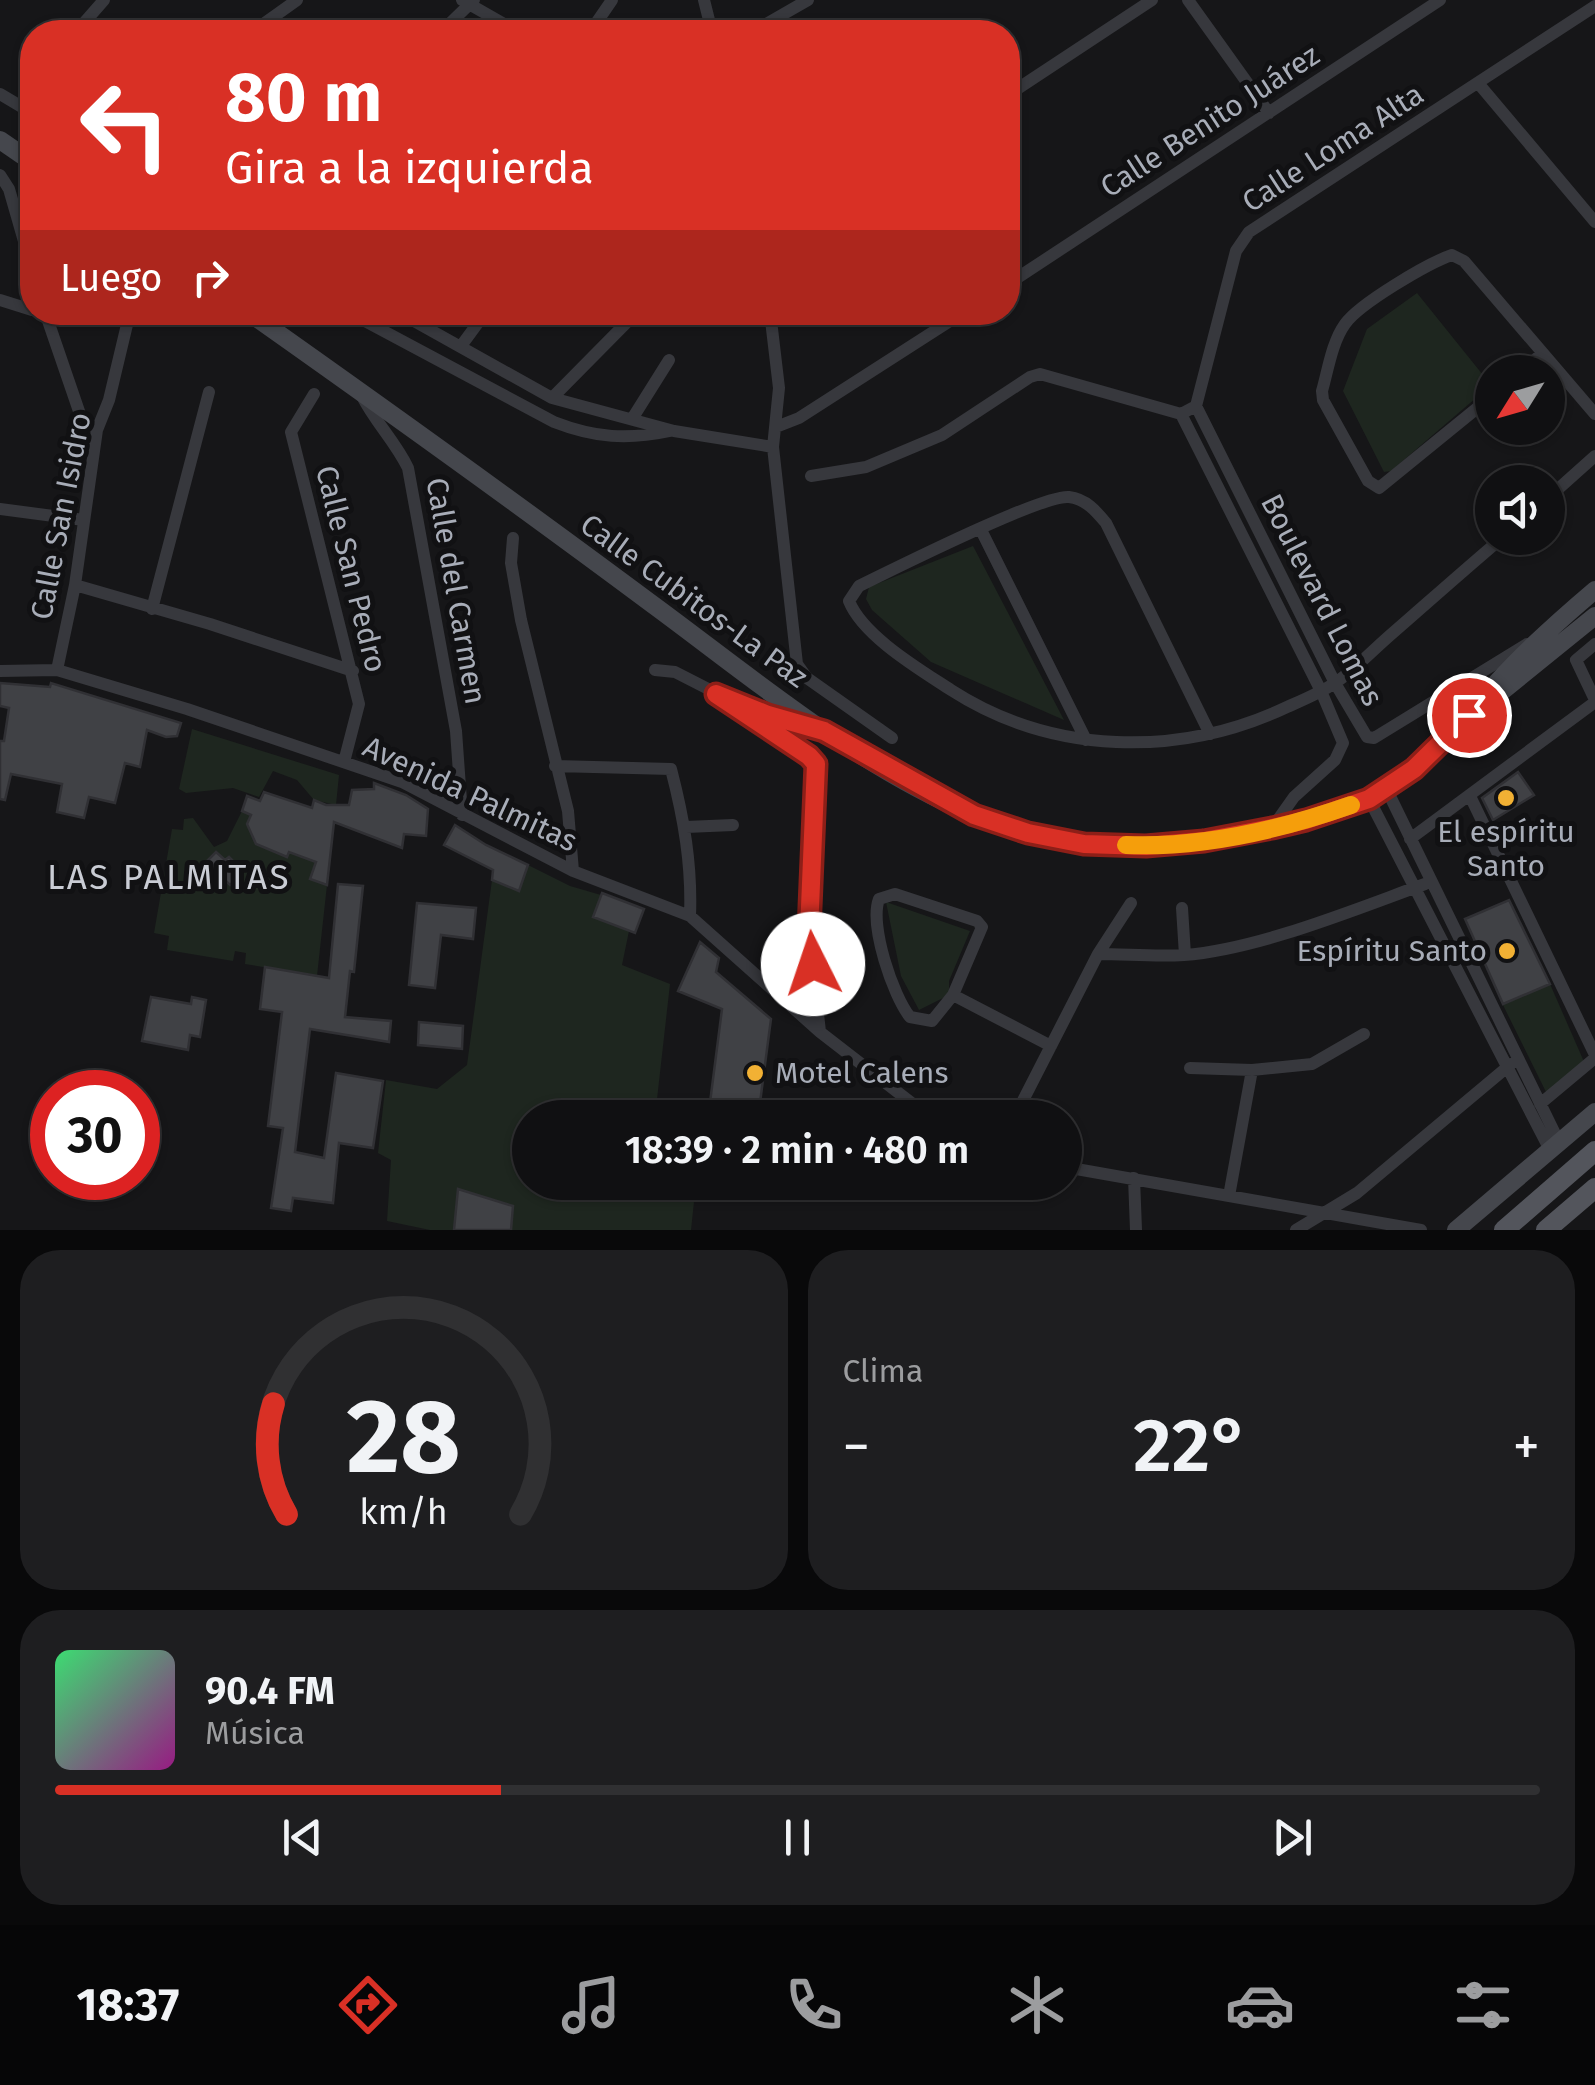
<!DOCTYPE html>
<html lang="es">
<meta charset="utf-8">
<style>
body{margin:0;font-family:"Fira Sans",sans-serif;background:#1e1e20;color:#f1f3f6;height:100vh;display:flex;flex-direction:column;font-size:38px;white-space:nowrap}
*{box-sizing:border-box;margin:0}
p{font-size:32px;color:#9c9d9f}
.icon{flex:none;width:55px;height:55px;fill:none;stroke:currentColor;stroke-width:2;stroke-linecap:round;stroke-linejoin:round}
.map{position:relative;height:1230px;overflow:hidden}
.panel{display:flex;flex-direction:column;gap:20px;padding:20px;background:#09090a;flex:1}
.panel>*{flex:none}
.guide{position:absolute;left:20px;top:20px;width:1000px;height:305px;border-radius:40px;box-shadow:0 2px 8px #0004,0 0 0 2px #303032;background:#d93025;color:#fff;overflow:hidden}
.needle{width:65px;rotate:233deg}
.tools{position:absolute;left:1475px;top:355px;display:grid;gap:20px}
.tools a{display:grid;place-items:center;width:90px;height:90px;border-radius:50%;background:#101012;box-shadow:0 2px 8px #0004,0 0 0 2px #303032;font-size:50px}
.speed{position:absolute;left:30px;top:1070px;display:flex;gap:20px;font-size:50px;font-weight:700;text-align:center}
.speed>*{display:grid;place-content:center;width:130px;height:130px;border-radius:50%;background:#101012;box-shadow:0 2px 8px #0004,0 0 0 2px #303032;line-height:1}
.speed .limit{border:15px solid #d22;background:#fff;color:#111}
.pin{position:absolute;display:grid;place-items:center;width:85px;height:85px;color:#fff;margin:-42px;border:5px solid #fff;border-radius:50%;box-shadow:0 2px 10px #0007}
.me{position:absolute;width:110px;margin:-55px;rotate:356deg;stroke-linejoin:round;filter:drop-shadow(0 0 8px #0008)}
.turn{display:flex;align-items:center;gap:35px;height:210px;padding:0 40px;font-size:45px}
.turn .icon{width:130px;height:130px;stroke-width:2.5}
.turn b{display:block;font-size:70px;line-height:85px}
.then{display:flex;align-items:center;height:95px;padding:0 40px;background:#0003;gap:20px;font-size:38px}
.big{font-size:75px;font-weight:600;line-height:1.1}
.panel .widget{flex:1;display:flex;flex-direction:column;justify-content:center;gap:15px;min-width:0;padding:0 35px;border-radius:40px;background:#1e1e20}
.panel .dial{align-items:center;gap:0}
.dial svg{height:260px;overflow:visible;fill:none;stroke:#303032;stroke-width:7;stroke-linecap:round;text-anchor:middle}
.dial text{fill:#f1f3f6;stroke:none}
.song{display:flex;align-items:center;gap:30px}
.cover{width:120px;height:120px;border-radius:15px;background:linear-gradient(135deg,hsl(140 70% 55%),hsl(310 70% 35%))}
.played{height:10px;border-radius:5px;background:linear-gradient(90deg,#d93025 30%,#303032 30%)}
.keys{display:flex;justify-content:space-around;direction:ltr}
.heat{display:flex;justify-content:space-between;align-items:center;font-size:55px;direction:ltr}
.panel .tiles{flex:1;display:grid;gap:20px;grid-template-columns:1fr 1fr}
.widget:last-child{grid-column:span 2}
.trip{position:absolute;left:512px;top:1100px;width:570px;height:100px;border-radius:50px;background:#101012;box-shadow:0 2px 8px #0004,0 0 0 2px #303032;font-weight:600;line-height:100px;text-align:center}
.menu{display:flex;height:160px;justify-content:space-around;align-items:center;background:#060607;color:#9c9d9f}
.menu .icon{width:70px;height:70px}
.menu .active{color:#d93025}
.menu b{font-size:45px;color:#f1f3f6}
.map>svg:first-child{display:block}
.green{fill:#1e261f}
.building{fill:#404145;stroke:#303034;stroke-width:2.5}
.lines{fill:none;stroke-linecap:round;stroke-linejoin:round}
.street{stroke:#37383d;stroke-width:12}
.secondary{stroke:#45474d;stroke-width:18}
.primary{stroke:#53555c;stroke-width:20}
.route-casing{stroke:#8d1f18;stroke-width:25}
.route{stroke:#d93025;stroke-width:18}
.slow{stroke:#f59e0b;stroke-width:18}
.poi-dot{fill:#f2b134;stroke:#111113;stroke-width:4}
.labels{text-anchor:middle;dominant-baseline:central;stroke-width:10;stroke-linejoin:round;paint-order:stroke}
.street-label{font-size:30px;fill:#a8adb8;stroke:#111113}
.poi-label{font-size:30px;fill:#a8adb8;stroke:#111113}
.quarter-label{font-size:35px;letter-spacing:2.5px;fill:#c9ccd4;stroke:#111113}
</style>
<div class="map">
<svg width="1595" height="1230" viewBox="0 0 1595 1230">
<rect width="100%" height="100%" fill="#161618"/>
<path class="green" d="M1417,293L1491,385L1391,471L1384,472L1343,391L1367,329Z
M973,546L1064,720L931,662L872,610L866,599L869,587Z
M192,729L339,775L336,805L314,800L297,780L273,771L259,797L233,788L186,793L179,789Z
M242,811L251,815C249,844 260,845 286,857L292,845L316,862L311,879L327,885L317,976L245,964L246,953L235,951L233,961L167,950L169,936L154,933L172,829L183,830L184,819L193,818L214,847L227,841Z
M528,865L570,886L601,895L593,917L629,931L622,965L670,984L655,1117L530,1118V1182L696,1183L691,1230H511L513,1206L459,1189L454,1230H430L387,1221L391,1160L378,1153L386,1080L437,1089L467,1065L492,880L519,891Z
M886,902L970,931L949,981V995L919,1010L901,976Z
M1550,984L1585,1064L1547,1094L1503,1005Z"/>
<path class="building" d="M0,683L50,687L51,683L181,723L177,736L166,737L147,730L140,767L125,763L115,803L89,797L84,818L57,812L62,784L11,774L5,800L0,799V741H4L9,708L0,706Z
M1518,772L1534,795L1493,820L1482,798Z
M374,783L406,795L428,809L426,836L404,834L402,848L334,822L327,885L310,879L316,862L289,852L287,857L256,844L247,824L251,815L242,811L247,796L260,801L264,792L312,808L314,800L326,805H349L352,790L374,789Z
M455,825L486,845L528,865L519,891L492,880L493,870L444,845Z
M216,852L225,860L229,857L238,866L235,870L240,874L230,885L206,862Z
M338,884L363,886L354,972L350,971L345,1017L391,1021L389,1042L310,1029L295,1152L324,1158L336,1073L383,1081L373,1148L339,1143L333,1203L293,1198L291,1211L271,1208L283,1128L268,1126L282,1012L260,1009L265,967L329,978Z
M602,893L644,909L635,933L593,917Z
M1509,900L1550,984L1503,1004L1465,919Z
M417,903L476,908L473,939L441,935L435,988L409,985Z
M700,942L719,958L716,972L771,1019L758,1118H708L722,1009L678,991Z
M151,997L191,1004L192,997L206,1000L200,1037L190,1035L188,1050L142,1041Z
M419,1022L463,1026L462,1049L418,1045Z
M458,1189L513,1206L511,1230H454Z"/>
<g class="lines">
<path class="street" d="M462,0L518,32
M704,0L712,32
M1188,0L1269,113
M76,32L104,0
M252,32L297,0
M441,32L474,0
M590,32L612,0
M752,32L808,0
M1478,83L1595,222
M0,94L32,113
M1008,95L1152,0
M23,107L32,93
M0,175L9,189L32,269
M1008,284L1440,0
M0,300L32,310
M45,312L81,417L97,430
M348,312L554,422C595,438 628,440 670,431
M398,312L552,398L674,431L773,447
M770,312L779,388L773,447L797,664L807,678L892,738
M461,346L486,312
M1520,372L1543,353
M314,394L291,432L359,704L344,762
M362,396C375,422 395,441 408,468L456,731L462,815
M1492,396L1379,488L1368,481L1323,400L1322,391C1328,370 1332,342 1345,324C1359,304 1428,263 1452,255L1464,261L1595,414
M552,398L637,312
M1196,406L1335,683L1367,737L1374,738L1527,644
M1181,414L1321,691L1343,743L1335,760L1294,797L1272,828
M632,419L669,360
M776,427L799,418L964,312
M811,476L866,467L942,435L1030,377L1040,374L1181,414L1196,406L1236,251L1249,232L1595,6
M1548,498L1595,456
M0,509L84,520
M981,530L1086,740
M513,538L511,563L521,620L568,811L573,871
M75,585L210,624L353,671
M152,609L209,392
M1595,644L1576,660L1595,700
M57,670L75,585L97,430L109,400L130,312
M655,670L675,672L722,696
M0,671L57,670L187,709L402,782L573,871L690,916L820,1032L931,1118
M716,694L809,756L815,764L809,931L820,1032
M741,704L812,727
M1210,734L1106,523C1096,511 1086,499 1069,497C1043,494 892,570 859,586L849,601C863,636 919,669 951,690C1052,755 1179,758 1287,707C1303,700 1320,693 1335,683C1353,671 1370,653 1387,638C1425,605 1463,571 1502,538
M555,766L671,769C684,819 692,865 690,916
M1386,788L1559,1142
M1470,796L1595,1055
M1369,799L1550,1150
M686,827L733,825
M1410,839L1595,702
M895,894L977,921L982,927L953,995L932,1021L910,1017C893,996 869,925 879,899Z
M1182,908L1185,955
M1098,954C1126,954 1156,957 1184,955C1259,949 1353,910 1425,884
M953,995L1051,1046
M1190,1068L1252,1070L1312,1064L1364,1034
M1540,1104L1595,1058
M1014,1118L1098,954L1131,903
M1065,1167L1421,1230
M1134,1178L1136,1230
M1229,1196L1252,1070
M1296,1230L1357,1193L1511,1064"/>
<path class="secondary" d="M0,140L32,162
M248,312C384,408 519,505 652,604C754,679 855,765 973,815C1067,855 1167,848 1265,829C1300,822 1341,814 1372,797C1425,768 1461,721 1501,678C1530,646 1562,618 1595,590
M1490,701L1595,616
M1456,1230L1595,1112"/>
<path class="primary" d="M1504,1230L1595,1151
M1546,1230L1595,1188"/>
</g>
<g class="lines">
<defs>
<path id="route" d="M813,964L809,931L816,764L809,756L716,694L768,715L824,731L974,815L1028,833L1084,844L1146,846L1204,841L1272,828L1306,820L1369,799L1414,769L1469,715"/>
</defs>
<use href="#route" class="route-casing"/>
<use href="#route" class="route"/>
<path class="slow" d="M1126,845C1202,848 1280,830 1351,805"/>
</g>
<g class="poi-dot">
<circle cx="1506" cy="798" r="10"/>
<circle cx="1507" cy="951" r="10"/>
<circle cx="755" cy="1073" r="10"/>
</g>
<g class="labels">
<g class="street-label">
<text transform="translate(1210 121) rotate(-33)">Calle Benito Juárez</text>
<text transform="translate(1333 148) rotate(-33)">Calle Loma Alta</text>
<text transform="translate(61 516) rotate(-79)">Calle San Isidro</text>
<text transform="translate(351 569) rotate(76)">Calle San Pedro</text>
<text transform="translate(456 591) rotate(80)">Calle del Carmen</text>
<text transform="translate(1322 600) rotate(63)">Boulevard Lomas</text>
<text transform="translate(694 601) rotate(36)">Calle Cubitos-La Paz</text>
<text transform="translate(470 794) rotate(25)">Avenida Palmitas</text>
</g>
<g class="poi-label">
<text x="1506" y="832">El espíritu<tspan x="1506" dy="34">Santo</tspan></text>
<text x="1487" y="951" text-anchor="end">Espíritu Santo</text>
<text x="775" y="1073" text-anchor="start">Motel Calens</text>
</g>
<g class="quarter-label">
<text x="169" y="877">LAS PALMITAS</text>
</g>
</g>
</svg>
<div class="tools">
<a><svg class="needle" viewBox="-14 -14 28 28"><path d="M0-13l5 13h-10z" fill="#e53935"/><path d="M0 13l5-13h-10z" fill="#9c9d9f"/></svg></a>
<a><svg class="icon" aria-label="sound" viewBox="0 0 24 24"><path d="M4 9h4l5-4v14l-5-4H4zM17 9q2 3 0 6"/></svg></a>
</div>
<div class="speed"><div class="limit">30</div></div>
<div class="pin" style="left:1469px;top:715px;background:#d93025"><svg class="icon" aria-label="arrive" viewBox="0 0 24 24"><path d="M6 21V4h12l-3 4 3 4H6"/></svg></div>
<svg class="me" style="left:813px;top:964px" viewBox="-20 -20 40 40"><circle r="19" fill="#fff"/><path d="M0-13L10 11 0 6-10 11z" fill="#d93025"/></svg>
<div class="trip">18:39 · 2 min · 480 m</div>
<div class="guide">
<div class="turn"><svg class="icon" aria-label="left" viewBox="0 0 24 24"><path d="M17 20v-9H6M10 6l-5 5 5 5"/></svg><div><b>80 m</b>Gira a la izquierda</div></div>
<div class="then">Luego<svg class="icon" aria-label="right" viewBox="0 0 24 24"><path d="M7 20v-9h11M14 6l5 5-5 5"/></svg></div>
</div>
</div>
<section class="panel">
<div class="tiles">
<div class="widget dial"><svg viewBox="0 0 100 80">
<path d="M14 69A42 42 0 1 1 86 69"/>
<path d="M14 69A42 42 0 0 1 10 35" stroke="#d93025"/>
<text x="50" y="56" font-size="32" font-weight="700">28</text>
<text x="50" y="72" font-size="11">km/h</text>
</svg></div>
<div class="widget"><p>Clima</p>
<div class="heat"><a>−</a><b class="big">22°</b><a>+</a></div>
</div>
<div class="widget">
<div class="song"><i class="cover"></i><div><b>90.4 FM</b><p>Música</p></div></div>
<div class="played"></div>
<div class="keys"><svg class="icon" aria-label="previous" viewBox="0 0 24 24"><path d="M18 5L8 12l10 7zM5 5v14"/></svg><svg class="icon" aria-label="pause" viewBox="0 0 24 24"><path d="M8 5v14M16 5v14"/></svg><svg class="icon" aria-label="next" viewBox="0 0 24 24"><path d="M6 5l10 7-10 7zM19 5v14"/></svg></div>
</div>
</div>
</section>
<nav class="menu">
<b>18:37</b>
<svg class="icon active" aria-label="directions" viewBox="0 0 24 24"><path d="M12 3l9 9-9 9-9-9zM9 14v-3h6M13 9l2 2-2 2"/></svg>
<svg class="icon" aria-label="music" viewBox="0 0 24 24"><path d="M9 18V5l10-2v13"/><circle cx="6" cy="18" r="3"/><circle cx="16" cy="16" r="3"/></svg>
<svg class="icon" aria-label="phone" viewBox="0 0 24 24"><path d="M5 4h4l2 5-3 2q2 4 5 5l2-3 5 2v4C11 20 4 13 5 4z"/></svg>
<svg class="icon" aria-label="climate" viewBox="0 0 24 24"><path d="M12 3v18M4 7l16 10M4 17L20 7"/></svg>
<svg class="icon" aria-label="car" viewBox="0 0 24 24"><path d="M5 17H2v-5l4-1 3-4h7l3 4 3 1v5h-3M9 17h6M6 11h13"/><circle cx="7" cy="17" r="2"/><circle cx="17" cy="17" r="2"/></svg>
<svg class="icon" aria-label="filters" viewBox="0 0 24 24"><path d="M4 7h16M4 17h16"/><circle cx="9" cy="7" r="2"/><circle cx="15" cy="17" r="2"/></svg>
</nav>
